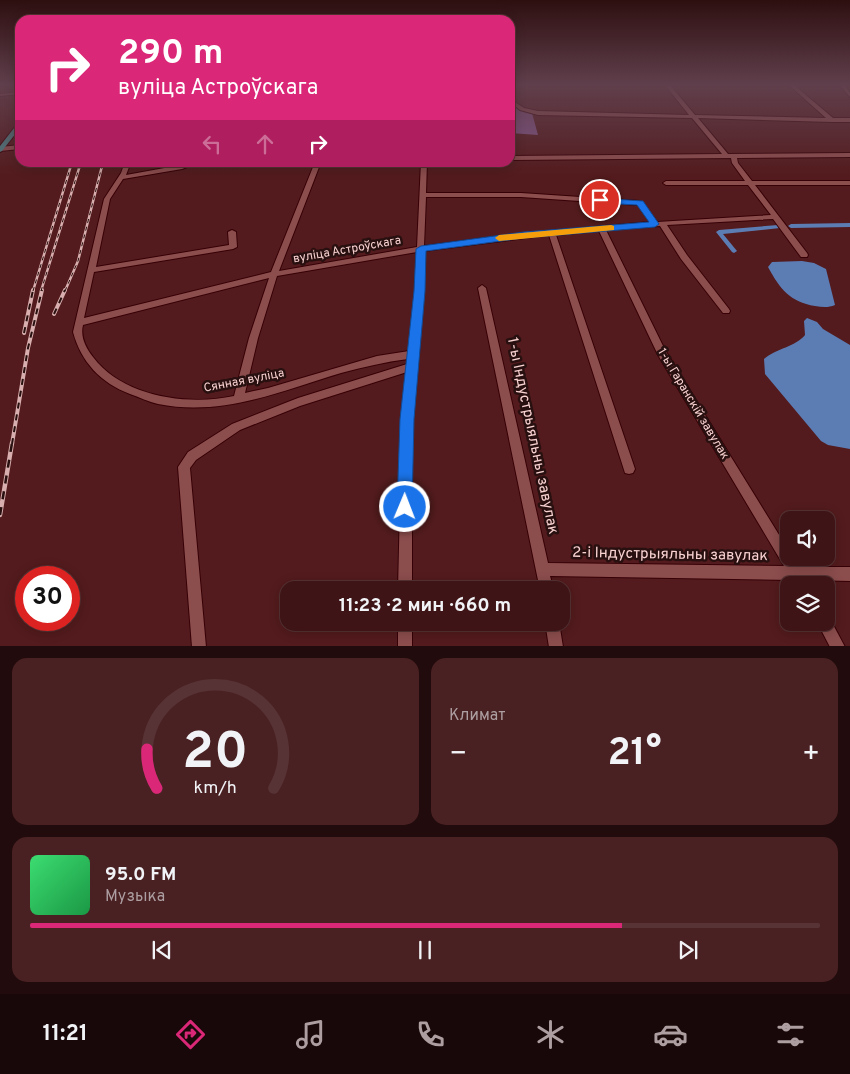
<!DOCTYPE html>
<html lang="ru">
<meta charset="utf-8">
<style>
body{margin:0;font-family:Overpass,sans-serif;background:#492123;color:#f1f3f6;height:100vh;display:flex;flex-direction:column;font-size:19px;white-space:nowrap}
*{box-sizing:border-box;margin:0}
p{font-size:16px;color:#ad9ea1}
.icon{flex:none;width:28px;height:28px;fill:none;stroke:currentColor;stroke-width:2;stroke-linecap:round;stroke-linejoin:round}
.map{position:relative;height:646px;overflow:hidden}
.panel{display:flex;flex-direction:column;gap:12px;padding:12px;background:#220b0c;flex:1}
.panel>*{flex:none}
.hud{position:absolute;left:15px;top:15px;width:500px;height:152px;border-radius:15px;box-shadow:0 2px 12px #0003,0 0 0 1px #573335;background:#db2777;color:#fff;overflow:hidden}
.fabs{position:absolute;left:780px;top:511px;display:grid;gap:10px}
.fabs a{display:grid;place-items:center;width:55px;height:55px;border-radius:10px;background:#3e1416;box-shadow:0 2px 12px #0003,0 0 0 1px #573335;font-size:25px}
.speed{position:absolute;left:15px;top:566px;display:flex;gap:10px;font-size:25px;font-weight:700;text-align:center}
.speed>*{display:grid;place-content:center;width:65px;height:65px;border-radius:50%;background:#3e1416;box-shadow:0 2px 12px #0003,0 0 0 1px #573335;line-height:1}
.speed .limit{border:8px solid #d22;background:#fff;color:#111}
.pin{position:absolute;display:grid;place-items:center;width:42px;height:42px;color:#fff;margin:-21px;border:2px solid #fff;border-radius:50%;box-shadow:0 1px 5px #0007}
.me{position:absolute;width:55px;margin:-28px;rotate:1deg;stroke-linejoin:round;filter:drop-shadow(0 0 4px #0008)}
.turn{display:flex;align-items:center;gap:18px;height:105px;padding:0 20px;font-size:22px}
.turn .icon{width:65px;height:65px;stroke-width:2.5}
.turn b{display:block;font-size:35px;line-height:42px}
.lanes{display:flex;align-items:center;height:48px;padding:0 20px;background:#0003;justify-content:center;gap:25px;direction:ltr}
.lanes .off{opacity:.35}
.big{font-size:38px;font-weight:700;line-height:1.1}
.panel .widget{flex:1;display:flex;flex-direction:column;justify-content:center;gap:8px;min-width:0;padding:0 18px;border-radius:15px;background:#492123}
.panel .dial{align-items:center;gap:0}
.dial svg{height:130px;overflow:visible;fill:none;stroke:#573335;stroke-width:7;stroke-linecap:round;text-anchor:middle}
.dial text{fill:#f1f3f6;stroke:none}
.song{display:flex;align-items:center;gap:15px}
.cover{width:60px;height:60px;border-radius:8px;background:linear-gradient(135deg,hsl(140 70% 55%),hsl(140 70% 35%))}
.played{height:5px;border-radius:2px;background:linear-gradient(90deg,#db2777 75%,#573335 75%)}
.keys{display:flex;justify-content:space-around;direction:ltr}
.heat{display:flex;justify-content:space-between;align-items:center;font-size:28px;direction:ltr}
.panel .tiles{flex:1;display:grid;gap:12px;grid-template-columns:1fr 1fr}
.widget:last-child{grid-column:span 2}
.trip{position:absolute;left:280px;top:581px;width:290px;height:50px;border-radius:15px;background:#3e1416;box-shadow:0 2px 12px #0003,0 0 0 1px #573335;font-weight:700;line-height:50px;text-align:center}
.menu{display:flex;height:80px;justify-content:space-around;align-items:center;background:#190809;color:#ad9ea1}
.menu .icon{width:35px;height:35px}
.menu .selected{color:#db2777}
.menu b{font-size:22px;color:#f1f3f6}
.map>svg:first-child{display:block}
.forest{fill:#82568a}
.water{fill:#5c7cb4}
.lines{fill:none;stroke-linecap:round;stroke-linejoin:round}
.canal{fill:#5c7cb4;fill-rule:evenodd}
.minor-casing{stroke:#360006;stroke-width:2}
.major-casing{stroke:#360006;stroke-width:2}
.minor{fill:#8c4d4d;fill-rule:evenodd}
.major{fill:#4b7c80;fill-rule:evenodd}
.rail-far2-casing{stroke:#d8afae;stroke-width:2.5}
.rail-far1-casing{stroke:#d8afae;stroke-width:4}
.rail-casing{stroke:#d8afae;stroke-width:4.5}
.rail-far2{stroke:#291010;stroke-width:1;stroke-dasharray:4;stroke-linecap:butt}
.rail-far1{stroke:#291010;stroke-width:2;stroke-dasharray:6;stroke-linecap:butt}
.rail{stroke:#291010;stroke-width:2.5;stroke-dasharray:8;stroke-linecap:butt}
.route{fill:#1a73e8;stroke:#114b97}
.slow{fill:#f59e0b}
.labels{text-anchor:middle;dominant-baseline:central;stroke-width:5;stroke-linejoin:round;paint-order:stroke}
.street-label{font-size:12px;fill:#f9d3d2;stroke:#291010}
.near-street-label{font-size:15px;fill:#f9d3d2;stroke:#291010}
</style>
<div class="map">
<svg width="850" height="647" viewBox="0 0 850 647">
<rect width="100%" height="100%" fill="#531b1d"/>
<path class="forest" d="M510,103L532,113L538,135L510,133Z"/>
<path class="water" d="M802,261L814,263L826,269L835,305C828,308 822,307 815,306C790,302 780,289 768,267L772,262Z
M807,318L817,322L823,329L850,345V449L828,445L821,441L765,374L764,359C777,348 795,347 805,335L804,321Z"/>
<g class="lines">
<path class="canal" d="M850,223V227L791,228L788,226L791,224Z
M778,225L781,227L780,228L723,234L737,251L734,253L732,252L716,232L719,230Z"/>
<defs>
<path id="minor" d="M665,85H670L695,115L826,118L789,85H794L833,118H850V122H832L698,118L728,154L850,153V157L737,158L738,163L752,181H850V185H755L807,253L808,255L807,257H801L773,219L667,225L687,255L729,309L730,311L729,313H723L681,259L660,226L606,230L665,350L789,551V558H793L798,567H850V581L806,580L809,585H795L791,580L550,576L554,590H540L478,288L482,285L486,288L548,563L784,566L658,355L599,231L556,235L635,469L633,473L629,474L625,473L549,235L424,251L419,354L412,419V590H398L402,419L407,372L300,406L240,430L196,460L190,468L206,647H192L178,467L188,452L232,424L298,398L407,364L408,359C385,362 363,367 341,373C282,391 222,417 158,404C149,402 139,397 130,394C101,383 81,362 73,332L104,199L121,173L125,162H131L126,175L181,165L190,162H200L182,169L123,179L110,199L96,267L229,245L228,232L232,230L236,232L237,247L233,249L94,272L84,318L271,272L315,162H321L279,271L417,247L421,162H427L426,193H521L640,201L642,202L657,222L771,215L748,185H666L663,183L666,181H745L732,163L731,158L510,160V156L722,154L692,118L538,115L520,110L510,102V99L524,108L538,111L689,115ZM426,197H521L638,205L650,222L524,233L424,246ZM417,252L415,291L409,351L377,356L268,388L245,393L258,338L277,276ZM269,278L249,338L234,396C188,406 123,397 93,357C86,348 80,337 83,325Z
M840,85H845L850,93V97Z
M20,92V94L0,96V94Z
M20,145V149L0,151V147Z
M826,616L829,617L845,647H830L817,622H826Z
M398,622H412V647H398Z
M545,622H559L563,647H549Z"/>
<path id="major" d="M20,122V128L2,151L0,152V146L18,123Z"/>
</defs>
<use href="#minor" class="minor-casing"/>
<use href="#major" class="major-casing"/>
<use href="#minor" class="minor"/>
<use href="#major" class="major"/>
<defs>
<path id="rail-far2" d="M33,291L72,162
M41,291L81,162
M65,291L78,261L103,162"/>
<path id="rail-far1" d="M54,314L65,290
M24,333L33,290
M12,444L28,348L42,290"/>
<path id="rail" d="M0,515L12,443"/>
</defs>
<use href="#rail-far2" class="rail-far2-casing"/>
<use href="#rail-far1" class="rail-far1-casing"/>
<use href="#rail" class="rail-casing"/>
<use href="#rail-far2" class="rail-far2"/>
<use href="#rail-far1" class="rail-far1"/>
<use href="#rail" class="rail"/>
</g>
<linearGradient id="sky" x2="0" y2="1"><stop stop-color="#2e0f10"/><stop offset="0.48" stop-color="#603f4c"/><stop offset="1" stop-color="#603f4c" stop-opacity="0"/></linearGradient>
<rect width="850" height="176" fill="url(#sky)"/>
<path class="route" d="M597,198L643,201L659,224L655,227L524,238L426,251L425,291L414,419L412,507L410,512L405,514L399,512L397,507L400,419L414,291L416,249L421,246L524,232L649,222L637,205L600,203L597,202Z"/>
<path class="slow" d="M611,225L614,226V230L499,241L495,238L499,235Z"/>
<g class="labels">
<g class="street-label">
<text transform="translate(347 250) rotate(-10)">вуліца Астроўскага</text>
<text transform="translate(244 381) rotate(-11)">Сянная вуліца</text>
<text transform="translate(693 404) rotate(59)">1-ы Гаранскій завулак</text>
</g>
<g class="near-street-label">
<text transform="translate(532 436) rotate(78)">1-ы Індустрыяльны завулак</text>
<text transform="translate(670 555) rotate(1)">2-і Індустрыяльны завулак</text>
</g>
</g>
</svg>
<div class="fabs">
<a><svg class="icon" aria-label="sound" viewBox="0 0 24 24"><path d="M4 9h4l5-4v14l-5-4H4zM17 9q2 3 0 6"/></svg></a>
<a><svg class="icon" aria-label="layers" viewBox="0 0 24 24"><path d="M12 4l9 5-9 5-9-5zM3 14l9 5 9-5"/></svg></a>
</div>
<div class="speed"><div class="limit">30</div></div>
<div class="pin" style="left:600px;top:200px;background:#d93025"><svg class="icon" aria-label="arrive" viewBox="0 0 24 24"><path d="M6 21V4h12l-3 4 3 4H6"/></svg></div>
<svg class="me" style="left:405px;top:507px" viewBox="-20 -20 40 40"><circle r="17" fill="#1a73e8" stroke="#fff" stroke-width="3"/><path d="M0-11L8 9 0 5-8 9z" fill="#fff"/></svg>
<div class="trip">11:23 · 2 мин · 660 m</div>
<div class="hud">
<div class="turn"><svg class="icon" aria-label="right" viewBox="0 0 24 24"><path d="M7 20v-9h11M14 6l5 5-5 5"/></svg><div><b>290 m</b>вуліца Астроўскага</div></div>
<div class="lanes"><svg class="icon off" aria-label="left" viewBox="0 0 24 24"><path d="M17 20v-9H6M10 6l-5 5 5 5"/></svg><svg class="icon off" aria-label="ahead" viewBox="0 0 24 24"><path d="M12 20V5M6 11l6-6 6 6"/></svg><svg class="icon" aria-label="right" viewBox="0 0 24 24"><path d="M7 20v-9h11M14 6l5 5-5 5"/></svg></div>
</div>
</div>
<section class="panel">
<div class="tiles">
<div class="widget dial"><svg viewBox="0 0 100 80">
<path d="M14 69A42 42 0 1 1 86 69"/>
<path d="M14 69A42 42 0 0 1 8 45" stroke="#db2777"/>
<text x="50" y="56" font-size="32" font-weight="700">20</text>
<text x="50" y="72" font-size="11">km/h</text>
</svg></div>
<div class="widget"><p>Климат</p>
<div class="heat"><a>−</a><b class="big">21°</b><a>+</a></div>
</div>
<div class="widget">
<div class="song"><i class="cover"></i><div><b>95.0 FM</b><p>Музыка</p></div></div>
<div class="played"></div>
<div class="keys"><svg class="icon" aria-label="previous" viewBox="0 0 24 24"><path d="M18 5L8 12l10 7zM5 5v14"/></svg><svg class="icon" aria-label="pause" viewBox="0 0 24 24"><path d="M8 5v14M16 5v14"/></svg><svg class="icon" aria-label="next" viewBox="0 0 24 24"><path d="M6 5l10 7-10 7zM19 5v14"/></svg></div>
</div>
</div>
</section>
<nav class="menu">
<b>11:21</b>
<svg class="icon selected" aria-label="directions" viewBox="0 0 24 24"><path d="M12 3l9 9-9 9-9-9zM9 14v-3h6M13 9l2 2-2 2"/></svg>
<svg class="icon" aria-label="music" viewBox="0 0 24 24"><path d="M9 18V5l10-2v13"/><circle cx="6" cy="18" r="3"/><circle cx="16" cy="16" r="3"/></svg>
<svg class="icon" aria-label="phone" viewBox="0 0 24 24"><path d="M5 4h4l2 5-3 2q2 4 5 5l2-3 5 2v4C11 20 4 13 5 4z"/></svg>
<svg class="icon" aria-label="climate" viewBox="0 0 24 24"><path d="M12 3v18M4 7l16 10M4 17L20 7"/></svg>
<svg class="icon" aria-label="car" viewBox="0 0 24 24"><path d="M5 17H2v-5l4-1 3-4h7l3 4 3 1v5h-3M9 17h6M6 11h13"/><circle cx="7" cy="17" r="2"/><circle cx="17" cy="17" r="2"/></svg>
<svg class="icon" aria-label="filters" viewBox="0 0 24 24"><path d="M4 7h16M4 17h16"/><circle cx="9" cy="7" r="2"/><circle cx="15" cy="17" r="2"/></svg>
</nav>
